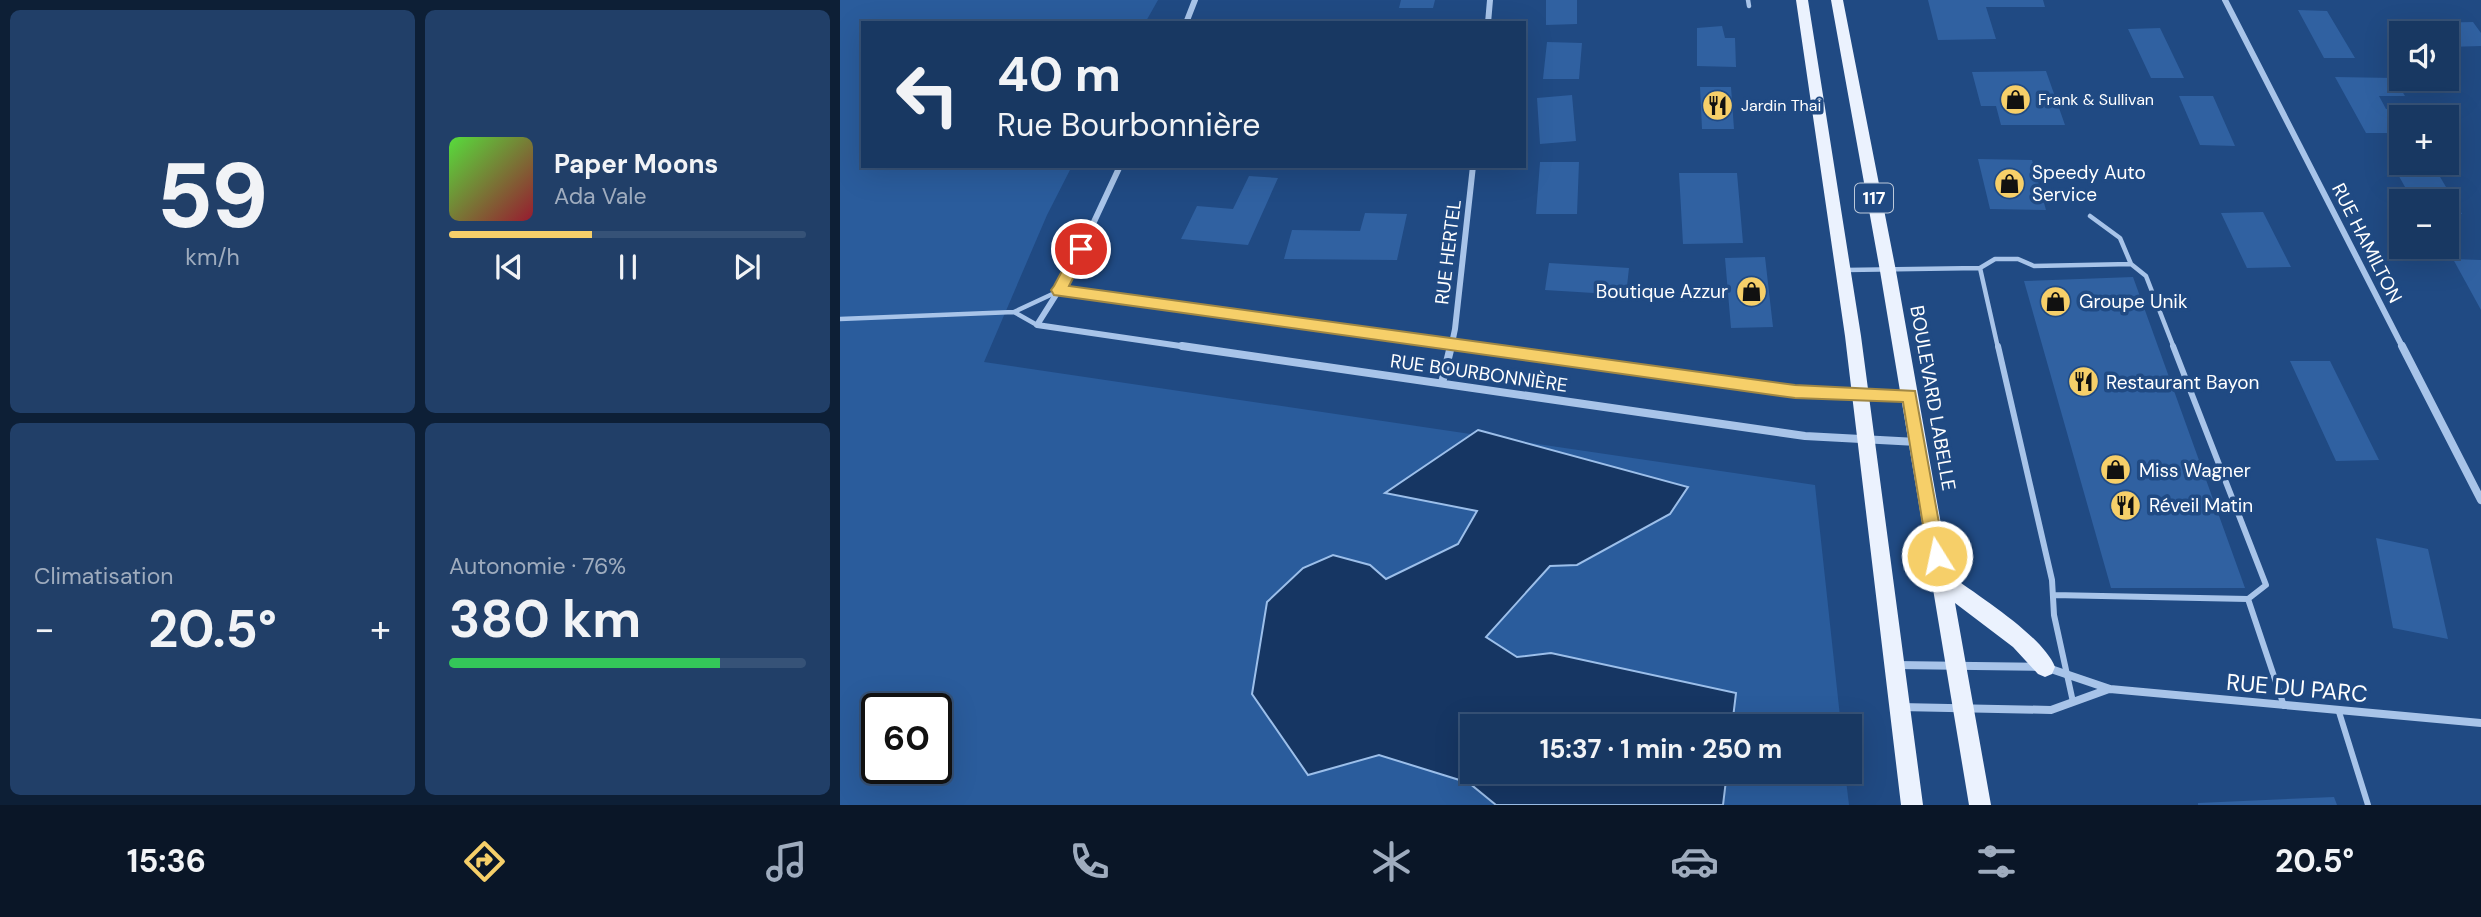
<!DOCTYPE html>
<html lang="fr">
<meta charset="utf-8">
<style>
body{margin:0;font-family:"DM Sans",sans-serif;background:#213f68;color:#f1f3f6;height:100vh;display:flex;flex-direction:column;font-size:26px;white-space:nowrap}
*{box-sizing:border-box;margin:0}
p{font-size:23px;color:#9facbe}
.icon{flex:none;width:38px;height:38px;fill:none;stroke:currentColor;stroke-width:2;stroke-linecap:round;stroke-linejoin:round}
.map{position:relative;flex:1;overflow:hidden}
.details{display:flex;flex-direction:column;gap:10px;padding:10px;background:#0d1f36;width:840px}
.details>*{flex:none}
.hud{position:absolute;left:21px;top:21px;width:665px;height:147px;border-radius:0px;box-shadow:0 7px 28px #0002,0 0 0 2px #365277;background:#183862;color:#f1f3f6;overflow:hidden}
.controls{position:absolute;left:1549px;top:21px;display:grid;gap:14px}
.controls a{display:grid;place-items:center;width:70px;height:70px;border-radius:0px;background:#183862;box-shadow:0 7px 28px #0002,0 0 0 2px #365277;font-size:35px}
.speed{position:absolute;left:21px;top:693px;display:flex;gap:14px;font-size:35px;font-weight:700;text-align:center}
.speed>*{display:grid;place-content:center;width:91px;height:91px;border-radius:50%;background:#183862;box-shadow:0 7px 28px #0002,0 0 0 2px #365277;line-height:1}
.speed .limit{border:4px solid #111;border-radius:10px;background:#fff;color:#111}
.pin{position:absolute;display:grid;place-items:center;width:60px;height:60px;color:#fff;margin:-30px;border:4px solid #fff;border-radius:50%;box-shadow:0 2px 7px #0007}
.me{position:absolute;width:77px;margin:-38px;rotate:350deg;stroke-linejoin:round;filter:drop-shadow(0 0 5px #0008)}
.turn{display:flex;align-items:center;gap:24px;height:147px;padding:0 21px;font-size:32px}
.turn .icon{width:91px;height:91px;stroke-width:2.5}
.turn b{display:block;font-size:49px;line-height:60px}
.big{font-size:52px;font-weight:700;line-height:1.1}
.details .tile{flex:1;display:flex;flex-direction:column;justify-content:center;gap:10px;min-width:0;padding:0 24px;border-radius:10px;background:#213f68}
.details .dial{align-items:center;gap:0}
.dial b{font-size:91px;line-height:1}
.song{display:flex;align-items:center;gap:21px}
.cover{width:84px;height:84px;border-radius:10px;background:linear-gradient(135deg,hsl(110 70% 55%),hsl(350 70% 35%))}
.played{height:7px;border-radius:4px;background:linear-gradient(90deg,#f6cf69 40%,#365277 40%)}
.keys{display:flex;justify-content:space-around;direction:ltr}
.heat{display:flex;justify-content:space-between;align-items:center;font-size:38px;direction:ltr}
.charge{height:10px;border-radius:5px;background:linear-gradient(90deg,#34c759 76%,#365277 0)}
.details .tiles{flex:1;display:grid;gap:10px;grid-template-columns:repeat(2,1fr)}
.trip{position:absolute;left:620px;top:714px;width:402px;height:70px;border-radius:0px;background:#183862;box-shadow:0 7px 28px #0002,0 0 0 2px #365277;font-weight:700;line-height:70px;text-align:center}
.menu{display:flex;height:112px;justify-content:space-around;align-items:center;background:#0a1627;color:#9facbe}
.menu .icon{width:49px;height:49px}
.menu .on{color:#f6cf69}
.menu b{font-size:32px;color:#f1f3f6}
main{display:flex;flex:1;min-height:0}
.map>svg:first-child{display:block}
.green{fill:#2a5c9c;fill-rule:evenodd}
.water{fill:#163663;stroke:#9cbfea;stroke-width:2}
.building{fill:#3061a1}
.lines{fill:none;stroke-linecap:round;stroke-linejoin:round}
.service-far1{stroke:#a8c4e9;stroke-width:4.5}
.service{stroke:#a8c4e9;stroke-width:6}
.minor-far1{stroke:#a8c4e9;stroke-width:6}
.minor{stroke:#a8c4e9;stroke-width:8}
.primary{fill:#ebf2fe;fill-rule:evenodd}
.route{fill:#f6cf69;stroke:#a08744;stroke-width:2}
.labels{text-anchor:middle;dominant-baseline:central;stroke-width:7;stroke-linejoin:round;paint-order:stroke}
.far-poi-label{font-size:16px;fill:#fff;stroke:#204a83;text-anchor:start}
.shield{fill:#204a83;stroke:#bcc9da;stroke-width:2}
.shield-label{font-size:18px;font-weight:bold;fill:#fff}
.poi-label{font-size:19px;fill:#fff;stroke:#204a83;text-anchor:start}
.street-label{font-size:19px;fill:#fff;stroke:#204a83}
.near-street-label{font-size:23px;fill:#fff;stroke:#204a83}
</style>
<main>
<section class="details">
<div class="tiles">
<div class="tile dial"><b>59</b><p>km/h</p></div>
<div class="tile">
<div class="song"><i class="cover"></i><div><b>Paper Moons</b><p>Ada Vale</p></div></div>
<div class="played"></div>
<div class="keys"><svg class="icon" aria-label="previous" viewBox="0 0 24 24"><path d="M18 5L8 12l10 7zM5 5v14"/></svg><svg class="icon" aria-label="pause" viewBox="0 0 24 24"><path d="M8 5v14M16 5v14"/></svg><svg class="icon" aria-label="next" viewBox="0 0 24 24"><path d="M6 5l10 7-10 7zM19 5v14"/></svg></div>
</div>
<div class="tile"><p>Climatisation</p>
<div class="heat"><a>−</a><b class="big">20.5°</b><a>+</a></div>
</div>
<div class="tile"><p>Autonomie · 76%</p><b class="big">380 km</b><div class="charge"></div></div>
</div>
</section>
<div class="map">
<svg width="1641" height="805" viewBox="0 0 1641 805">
<rect width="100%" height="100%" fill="#204a83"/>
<path class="green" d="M0,0H318L305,23H23V166H232L207,215L144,362L975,485L1001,726H632V772H1005L1009,805H0ZM37,709H96V768H37Z"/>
<path class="water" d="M638,430L848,487L830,514L737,565L710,566L646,637L677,657L711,653L896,693L892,726H632V772H887L883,805H656L629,783L539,755L468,775L412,694L427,602L463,568L493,555L530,565L546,579L618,544L637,511L545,493Z"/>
<path class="building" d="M561,0H595L593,8H559Z
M706,0H737V24L706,25Z
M1088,0H1203L1205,7H1146L1156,39L1098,40Z
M1458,10L1487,11L1515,58H1484Z
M1633,22L1641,33V46L1608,47L1606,33H1598L1590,23Z
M882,26L885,38H895L896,67L857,66V28Z
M1320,28L1344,78H1311L1288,29Z
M707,42L742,43L739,79H703Z
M1206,71L1225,125H1161L1156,106H1141L1132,72Z
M1495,77L1554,78L1565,96H1539L1546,109H1556L1561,118V126L1555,125L1559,133H1526Z
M860,87H891L894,129H862Z
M732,95L736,141L700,144L697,98Z
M1339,96H1373L1395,146L1360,145Z
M1138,159L1192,160L1206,210L1150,209Z
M700,162H739L737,214H696Z
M1552,164L1593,165L1622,214L1606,213V201H1573Z
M839,173H897L903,243L843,244Z
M409,176L438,178L408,245L341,239L357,206L393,209Z
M1423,212L1451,267L1407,268L1381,213Z
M525,213L567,214L557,260L444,259L452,230L520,231Z
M925,257L933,327L891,328L885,258Z
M1613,259L1641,260V310Z
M709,263L789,268L786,295L705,290Z
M1293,277L1405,588H1271L1184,281Z
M1450,361H1490L1539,460L1496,461Z
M1536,538L1588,549L1608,639L1553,628Z
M1494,797L1497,805H1358V803Z"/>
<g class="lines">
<path class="service-far1" d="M908,0L909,6
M1291,264L1306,276L1334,348
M1140,268L1155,259H1178L1194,266L1291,264L1280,238L1250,216
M1006,270L1140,268L1158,348
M174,312L197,325
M0,319L174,312L219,291"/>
<path class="service" d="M1158,346L1212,580L1214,615L1233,702
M1213,595L1408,599L1426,585L1333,346
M1408,599L1444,706
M1499,712L1528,805"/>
<path class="minor-far1" d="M1385,0L1563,348
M346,23L355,0
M648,23L650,0
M280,166L231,271L197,325L354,348
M219,291L632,348
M611,348L615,329L633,166"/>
<path class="minor" d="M342,346L965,436L1077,442
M619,346L955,392L1069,396
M1562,346L1641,500
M602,383L611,346
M1055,665L1205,667L1270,689L1641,723
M1060,707L1211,710L1269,689"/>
<path class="primary" d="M956,0H968L1021,336L1083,805H1061L1005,336Z
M991,0H1003L1056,271L1110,575C1138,596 1202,635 1215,667L1212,674L1205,677L1198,674L1173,647L1115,603L1151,805H1129L1040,271Z"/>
</g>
<path class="route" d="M241,243L248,249L229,286L955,385L1075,391L1105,556L1103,562L1097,565L1090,562L1088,556L1063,402L955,398L214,295L211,290L214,286L236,245Z"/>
<defs>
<symbol id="shop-disc" viewBox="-11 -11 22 22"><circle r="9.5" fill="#f6cf69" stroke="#204a83"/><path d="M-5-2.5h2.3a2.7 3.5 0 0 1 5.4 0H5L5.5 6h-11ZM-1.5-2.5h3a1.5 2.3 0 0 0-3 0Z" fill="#111"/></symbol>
<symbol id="restaurant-disc" viewBox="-11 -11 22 22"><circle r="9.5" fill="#f6cf69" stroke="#204a83"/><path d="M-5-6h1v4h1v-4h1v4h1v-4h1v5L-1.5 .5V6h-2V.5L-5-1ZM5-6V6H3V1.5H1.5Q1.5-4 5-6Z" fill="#111"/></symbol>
</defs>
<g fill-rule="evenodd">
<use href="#shop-disc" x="1158" y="82" width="35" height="35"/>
<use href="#restaurant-disc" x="860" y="88" width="35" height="35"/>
<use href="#shop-disc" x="1152" y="166" width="35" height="35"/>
<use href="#shop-disc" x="894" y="274" width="35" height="35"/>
<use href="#shop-disc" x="1198" y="284" width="35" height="35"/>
<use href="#restaurant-disc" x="1226" y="364" width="35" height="35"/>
<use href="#shop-disc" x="1258" y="452" width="35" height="35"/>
<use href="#restaurant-disc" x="1268" y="488" width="35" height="35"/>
</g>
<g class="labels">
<g class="far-poi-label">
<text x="1198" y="99">Frank &amp; Sullivan</text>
<text x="901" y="105">Jardin Thai</text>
</g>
<rect class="shield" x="1015" y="183.5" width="38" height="29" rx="5"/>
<g class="shield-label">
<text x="1034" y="198">117</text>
</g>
<g class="poi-label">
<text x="1192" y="172">Speedy Auto<tspan x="1192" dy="22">Service</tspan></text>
<text x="888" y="291" text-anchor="end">Boutique Azzur</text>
<text x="1239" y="301">Groupe Unik</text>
<text x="1266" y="382">Restaurant Bayon</text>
<text x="1299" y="470">Miss Wagner</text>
<text x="1309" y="505">Réveil Matin</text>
</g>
<g class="street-label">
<text transform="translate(1527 243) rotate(63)">RUE HAMILTON</text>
<text transform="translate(608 252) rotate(-83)">RUE HERTEL</text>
<text transform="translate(639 373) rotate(8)">RUE BOURBONNIÈRE</text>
<text transform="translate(1093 398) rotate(80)">BOULEVARD LABELLE</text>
</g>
<g class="near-street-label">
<text transform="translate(1457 688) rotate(5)">RUE DU PARC</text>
</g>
</g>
</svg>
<div class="controls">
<a><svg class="icon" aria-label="sound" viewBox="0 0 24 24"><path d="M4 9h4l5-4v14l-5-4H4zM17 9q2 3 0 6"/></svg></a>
<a>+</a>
<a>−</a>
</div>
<div class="speed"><div class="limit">60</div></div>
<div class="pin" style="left:241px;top:249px;background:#d93025"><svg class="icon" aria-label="arrive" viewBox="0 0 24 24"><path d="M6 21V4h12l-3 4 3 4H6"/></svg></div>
<svg class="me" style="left:1097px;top:556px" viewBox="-20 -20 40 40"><circle r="17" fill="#f6cf69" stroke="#fff" stroke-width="3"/><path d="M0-11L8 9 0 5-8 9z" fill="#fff"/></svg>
<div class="trip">15:37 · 1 min · 250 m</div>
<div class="hud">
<div class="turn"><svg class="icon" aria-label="left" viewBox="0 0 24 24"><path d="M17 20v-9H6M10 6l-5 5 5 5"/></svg><div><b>40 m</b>Rue Bourbonnière</div></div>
</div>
</div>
</main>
<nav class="menu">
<b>15:36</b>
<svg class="icon on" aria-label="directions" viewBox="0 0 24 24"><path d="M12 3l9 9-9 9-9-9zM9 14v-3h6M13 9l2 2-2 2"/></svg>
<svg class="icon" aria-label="music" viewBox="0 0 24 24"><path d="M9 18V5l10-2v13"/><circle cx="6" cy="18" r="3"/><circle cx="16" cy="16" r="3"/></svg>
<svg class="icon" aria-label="phone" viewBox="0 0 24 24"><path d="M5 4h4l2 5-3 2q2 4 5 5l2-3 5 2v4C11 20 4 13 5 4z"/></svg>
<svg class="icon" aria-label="climate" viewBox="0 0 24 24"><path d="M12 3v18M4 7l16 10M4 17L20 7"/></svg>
<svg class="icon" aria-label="car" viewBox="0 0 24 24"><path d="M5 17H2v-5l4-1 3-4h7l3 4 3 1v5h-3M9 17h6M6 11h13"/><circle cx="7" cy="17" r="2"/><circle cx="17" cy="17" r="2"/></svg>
<svg class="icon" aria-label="filters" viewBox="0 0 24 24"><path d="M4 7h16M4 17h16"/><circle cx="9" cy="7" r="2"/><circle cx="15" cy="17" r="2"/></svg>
<b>20.5°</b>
</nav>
